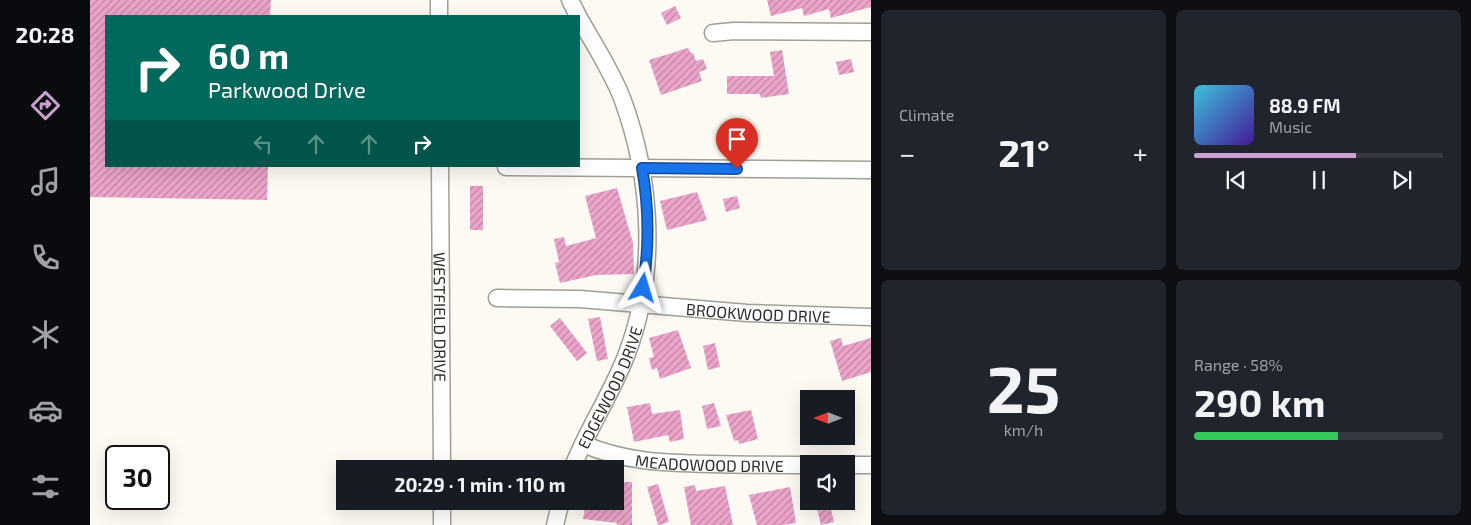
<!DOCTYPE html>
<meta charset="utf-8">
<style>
body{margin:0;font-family:"Exo 2",sans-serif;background:#20242c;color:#f1f3f6;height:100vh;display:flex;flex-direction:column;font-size:19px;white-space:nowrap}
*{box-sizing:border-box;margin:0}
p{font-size:16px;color:#9ea1a6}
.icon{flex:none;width:28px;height:28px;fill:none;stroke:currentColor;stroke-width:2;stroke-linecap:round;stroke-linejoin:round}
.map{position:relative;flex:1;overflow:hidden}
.details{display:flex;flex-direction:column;gap:10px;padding:10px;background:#0d0f14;width:600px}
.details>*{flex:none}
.hud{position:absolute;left:15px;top:15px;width:475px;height:152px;border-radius:0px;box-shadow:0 5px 20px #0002;background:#00695c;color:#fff;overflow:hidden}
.needle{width:32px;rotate:270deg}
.buttons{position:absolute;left:710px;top:390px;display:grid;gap:10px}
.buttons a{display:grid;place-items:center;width:55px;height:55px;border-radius:0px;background:#171b24;box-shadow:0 5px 20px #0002;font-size:25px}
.speed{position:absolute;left:15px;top:445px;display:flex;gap:10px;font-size:25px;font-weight:700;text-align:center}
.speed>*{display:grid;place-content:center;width:65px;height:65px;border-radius:50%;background:#171b24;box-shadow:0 5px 20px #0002;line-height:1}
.speed .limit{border:2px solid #111;border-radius:8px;background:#fff;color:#111}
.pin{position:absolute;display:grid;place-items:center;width:42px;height:42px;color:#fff;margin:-51px -21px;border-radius:50% 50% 50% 0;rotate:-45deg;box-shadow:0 0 5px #0007}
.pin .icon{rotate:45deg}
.me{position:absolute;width:55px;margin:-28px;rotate:7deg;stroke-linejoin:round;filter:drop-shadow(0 0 4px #0008)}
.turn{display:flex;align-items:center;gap:18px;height:105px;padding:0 20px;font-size:22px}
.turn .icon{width:65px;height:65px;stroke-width:2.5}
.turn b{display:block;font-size:35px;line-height:42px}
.lanes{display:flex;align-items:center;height:48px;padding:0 20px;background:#0003;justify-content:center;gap:25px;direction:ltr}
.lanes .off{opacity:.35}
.big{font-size:38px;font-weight:700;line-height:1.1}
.details .widget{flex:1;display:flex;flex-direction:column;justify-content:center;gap:8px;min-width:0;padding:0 18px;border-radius:8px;background:#20242c}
.details .dial{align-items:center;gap:0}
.dial b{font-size:65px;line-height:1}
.song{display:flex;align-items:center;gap:15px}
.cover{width:60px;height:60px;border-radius:8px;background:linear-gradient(135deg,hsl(190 70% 55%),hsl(260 70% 35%))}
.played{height:5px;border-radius:2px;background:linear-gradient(90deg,#caa0d0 65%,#363941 65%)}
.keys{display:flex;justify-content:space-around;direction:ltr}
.heat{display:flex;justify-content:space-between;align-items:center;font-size:28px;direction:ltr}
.charge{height:8px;border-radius:4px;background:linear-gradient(90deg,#34c759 58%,#363941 0)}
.details .tiles{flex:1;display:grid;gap:10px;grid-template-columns:repeat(2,1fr)}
.trip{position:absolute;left:246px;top:460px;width:288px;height:50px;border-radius:0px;background:#171b24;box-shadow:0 5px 20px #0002;font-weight:700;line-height:50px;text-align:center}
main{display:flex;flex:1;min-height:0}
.menu{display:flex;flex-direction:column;width:90px;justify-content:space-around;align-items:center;background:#090b0e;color:#9ea1a6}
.menu .icon{width:35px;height:35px}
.menu .current{color:#caa0d0}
.menu b{font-size:22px;color:#f1f3f6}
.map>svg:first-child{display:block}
.building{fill:url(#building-hatch)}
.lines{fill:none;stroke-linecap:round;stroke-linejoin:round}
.minor-casing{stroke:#a09f97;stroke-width:19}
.minor{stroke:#fff;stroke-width:16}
.route-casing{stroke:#114b97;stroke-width:12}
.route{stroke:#1a73e8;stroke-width:9}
.labels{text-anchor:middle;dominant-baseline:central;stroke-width:4;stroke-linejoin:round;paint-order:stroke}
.street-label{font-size:16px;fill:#2c2c28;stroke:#fcfaf2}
</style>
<main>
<nav class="menu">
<b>20:28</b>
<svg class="icon current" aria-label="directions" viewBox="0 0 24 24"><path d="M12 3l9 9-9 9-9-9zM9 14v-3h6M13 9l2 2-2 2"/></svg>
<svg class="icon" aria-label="music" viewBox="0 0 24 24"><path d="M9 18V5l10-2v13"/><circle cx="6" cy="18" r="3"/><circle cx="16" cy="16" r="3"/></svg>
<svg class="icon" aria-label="phone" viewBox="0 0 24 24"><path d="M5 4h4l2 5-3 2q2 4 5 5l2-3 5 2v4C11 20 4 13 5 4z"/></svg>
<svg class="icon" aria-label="climate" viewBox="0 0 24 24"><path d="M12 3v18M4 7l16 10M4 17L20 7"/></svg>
<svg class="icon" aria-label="car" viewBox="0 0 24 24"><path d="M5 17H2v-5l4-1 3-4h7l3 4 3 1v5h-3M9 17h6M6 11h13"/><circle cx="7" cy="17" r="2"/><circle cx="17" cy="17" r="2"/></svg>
<svg class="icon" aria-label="filters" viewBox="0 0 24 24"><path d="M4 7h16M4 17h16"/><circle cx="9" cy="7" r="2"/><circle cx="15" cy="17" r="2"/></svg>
</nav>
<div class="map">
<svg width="781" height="525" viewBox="0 0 781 525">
<defs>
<pattern id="building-hatch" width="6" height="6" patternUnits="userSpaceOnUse" patternTransform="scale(1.25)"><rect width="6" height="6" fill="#eca4cb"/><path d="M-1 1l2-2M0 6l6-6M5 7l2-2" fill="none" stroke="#bf86a5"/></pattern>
</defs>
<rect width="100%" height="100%" fill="#fcfaf2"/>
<path class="building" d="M0,0H181L180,16H16V166H178L177,200L0,197Z
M677,0H781V7L741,18L739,9L714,16L712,8L681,16Z
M585,6L591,18L577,25L571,13Z
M598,48L601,53H603L606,61L613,59L617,69L609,72L612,81L571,95L559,60Z
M692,50L699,94L671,98L670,94H637V76H684L680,52Z
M761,59L764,72L749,75L746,62Z
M380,186H393V230H380Z
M527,188L543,243L544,274L506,275L470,283L465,263L469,262L464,239L474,237L476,246L506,238L495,196Z
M607,192L617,220L577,230L570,201Z
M647,196L650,208L636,212L633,199Z
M510,317L518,359L507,361L498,319Z
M470,318L497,353L487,361L460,326Z
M588,330L601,368L570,379L567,368L562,370L559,358L564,357L559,338Z
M751,338L753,346L781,338V372L752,381L740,341Z
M625,343L630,367L618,370L613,346Z
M560,403L562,414L590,410L594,439L580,442L578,435L544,442L537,407Z
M624,403L631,426L617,429L612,406Z
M661,410L668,439L649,444L648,440L644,441L636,415Z
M527,482H542V525H527V523L493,519L496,501H527Z
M568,484L579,522L569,525H568L557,487Z
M605,485L606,491L635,486L643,525H601L594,487Z
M700,487L706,523L693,525H667L659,495Z
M725,501H739L744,522L731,525Z"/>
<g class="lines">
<defs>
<g id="minor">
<path d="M349,0V16"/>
<path d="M480,0L488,16"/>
<path d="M623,33L644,31L781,32"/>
<path id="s1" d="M350,166L352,469"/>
<path d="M416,167L781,170"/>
<path id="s2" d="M407,298L490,299L657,313L781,317"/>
<path id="s3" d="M493,444C535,462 574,463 620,464C653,465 686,465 719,465"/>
<path d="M756,465H781"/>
<path id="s4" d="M482,469C497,430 521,395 536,356C568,274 562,179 532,98C521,70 504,44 489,18"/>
<path d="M352,501V525"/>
<path d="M465,525L471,501"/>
</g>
</defs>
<use href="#minor" class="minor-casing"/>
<use href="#minor" class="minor"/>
</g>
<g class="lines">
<defs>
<path id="route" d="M553,288C559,249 559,207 552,168L647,169"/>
</defs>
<use href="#route" class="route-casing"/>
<use href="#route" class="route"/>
</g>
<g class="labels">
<g class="street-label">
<text stroke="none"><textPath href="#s2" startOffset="262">BROOKWOOD DRIVE</textPath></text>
<text stroke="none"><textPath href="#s1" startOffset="151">WESTFIELD DRIVE</textPath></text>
<text stroke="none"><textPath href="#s4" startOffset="90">EDGEWOOD DRIVE</textPath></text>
<text stroke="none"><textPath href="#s3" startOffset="129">MEADOWOOD DRIVE</textPath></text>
</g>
</g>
</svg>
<div class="buttons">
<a><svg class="needle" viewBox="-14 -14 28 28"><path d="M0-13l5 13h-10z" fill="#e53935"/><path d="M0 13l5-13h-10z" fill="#9ea1a6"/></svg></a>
<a><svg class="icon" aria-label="sound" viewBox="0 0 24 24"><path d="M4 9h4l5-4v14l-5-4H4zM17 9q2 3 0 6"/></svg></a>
</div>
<div class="speed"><div class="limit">30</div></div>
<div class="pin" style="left:647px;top:169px;background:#d93025"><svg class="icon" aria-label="arrive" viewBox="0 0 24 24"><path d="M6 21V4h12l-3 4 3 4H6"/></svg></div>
<svg class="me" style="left:553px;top:288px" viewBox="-20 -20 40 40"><path d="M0-17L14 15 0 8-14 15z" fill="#1a73e8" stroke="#fff" stroke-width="4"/></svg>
<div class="trip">20:29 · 1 min · 110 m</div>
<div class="hud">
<div class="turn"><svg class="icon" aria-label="right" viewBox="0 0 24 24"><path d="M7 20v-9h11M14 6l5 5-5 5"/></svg><div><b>60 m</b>Parkwood Drive</div></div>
<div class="lanes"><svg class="icon off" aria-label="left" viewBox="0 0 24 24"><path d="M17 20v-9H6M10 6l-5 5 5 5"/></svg><svg class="icon off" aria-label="ahead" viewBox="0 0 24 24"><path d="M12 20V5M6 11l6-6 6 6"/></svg><svg class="icon off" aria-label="ahead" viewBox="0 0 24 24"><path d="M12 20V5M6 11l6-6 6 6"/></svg><svg class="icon" aria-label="right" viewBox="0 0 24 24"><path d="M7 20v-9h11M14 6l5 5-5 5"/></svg></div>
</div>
</div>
<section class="details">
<div class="tiles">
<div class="widget"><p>Climate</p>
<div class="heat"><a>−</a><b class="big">21°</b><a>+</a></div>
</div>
<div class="widget">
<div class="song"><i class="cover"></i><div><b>88.9 FM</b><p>Music</p></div></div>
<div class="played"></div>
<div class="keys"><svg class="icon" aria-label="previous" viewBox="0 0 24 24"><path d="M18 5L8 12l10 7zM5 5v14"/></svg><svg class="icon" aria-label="pause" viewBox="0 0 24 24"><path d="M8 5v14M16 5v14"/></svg><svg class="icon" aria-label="next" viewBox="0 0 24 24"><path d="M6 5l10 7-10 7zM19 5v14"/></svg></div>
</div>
<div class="widget dial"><b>25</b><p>km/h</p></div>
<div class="widget"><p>Range · 58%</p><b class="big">290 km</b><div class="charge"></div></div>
</div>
</section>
</main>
